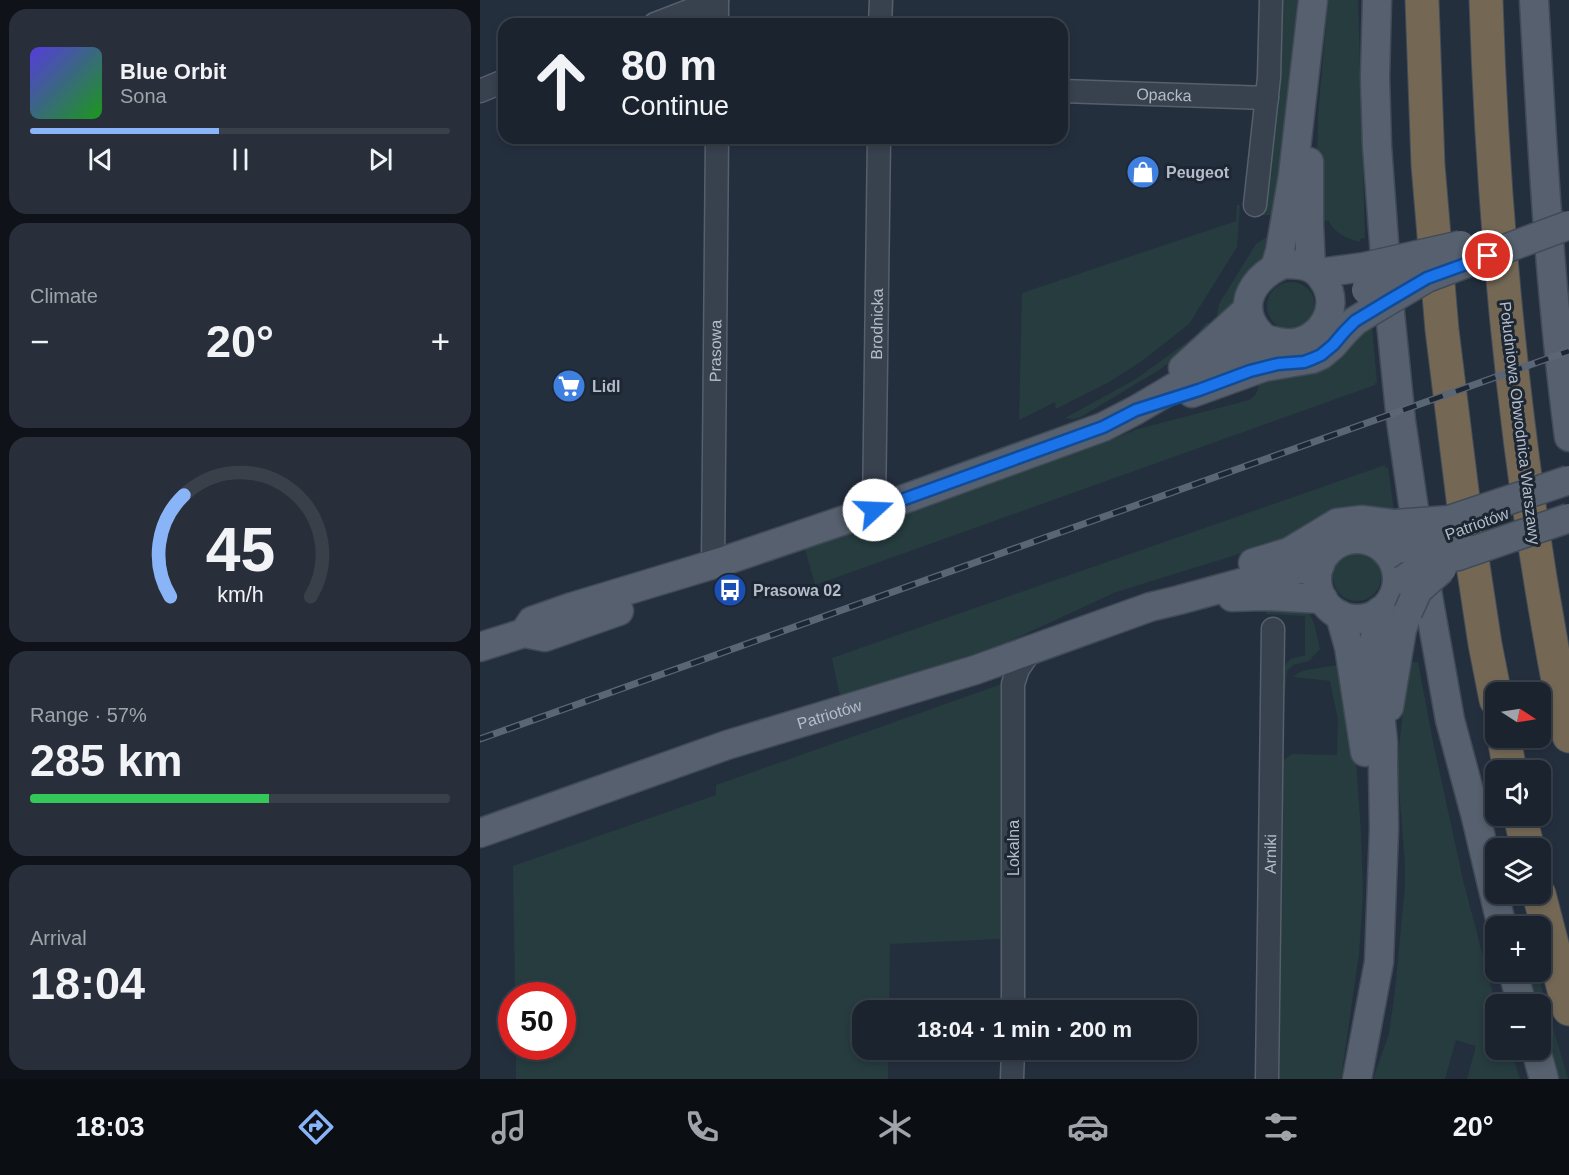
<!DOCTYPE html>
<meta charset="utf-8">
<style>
body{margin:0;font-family:Arial,sans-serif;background:#282f3a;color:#f1f3f6;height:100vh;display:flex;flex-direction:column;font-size:22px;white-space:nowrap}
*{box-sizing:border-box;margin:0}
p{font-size:20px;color:#a0a4aa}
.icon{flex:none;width:33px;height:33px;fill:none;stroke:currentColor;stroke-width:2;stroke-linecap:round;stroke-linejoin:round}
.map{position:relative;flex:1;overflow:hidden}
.drawer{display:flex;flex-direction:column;gap:9px;padding:9px;background:#0f1319;width:480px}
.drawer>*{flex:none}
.guide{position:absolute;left:18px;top:18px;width:570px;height:126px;border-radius:18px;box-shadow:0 3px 9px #0003,0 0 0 2px #39404a;background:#1b232e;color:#f1f3f6;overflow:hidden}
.needle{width:39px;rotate:102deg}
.buttons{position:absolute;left:1005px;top:682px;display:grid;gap:12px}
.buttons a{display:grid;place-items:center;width:66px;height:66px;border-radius:12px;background:#1b232e;box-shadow:0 3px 9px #0003,0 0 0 2px #39404a;font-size:30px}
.speed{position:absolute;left:18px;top:982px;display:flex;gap:12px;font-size:30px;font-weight:700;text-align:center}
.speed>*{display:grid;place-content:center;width:78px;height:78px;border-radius:50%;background:#1b232e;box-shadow:0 3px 9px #0003,0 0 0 2px #39404a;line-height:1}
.speed .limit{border:9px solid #d22;background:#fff;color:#111}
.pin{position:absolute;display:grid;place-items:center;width:51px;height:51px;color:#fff;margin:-26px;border:3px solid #fff;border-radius:50%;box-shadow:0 2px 6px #0007}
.me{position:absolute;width:66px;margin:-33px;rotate:70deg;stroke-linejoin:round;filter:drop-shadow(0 0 4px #0008)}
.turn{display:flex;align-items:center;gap:21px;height:126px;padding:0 24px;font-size:27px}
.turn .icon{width:78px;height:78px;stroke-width:2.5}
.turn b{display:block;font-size:42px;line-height:51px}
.big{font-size:45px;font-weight:700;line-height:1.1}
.drawer .tile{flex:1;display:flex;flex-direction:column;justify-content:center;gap:9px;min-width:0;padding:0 21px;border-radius:18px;background:#282f3a}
.drawer .dial{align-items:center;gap:0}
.dial svg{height:156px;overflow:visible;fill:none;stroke:#39404a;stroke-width:7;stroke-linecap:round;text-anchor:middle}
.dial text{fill:#f1f3f6;stroke:none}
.song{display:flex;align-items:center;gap:18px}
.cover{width:72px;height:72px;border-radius:9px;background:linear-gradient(135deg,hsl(250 70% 55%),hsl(120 70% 35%))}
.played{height:6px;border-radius:3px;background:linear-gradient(90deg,#8ab4f8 45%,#39404a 45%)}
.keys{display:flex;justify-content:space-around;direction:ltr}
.heat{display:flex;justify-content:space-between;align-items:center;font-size:33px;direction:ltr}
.charge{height:9px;border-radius:4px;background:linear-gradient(90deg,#34c759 57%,#39404a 0)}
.trip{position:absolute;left:372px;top:1000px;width:345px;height:60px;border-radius:18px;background:#1b232e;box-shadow:0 3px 9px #0003,0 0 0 2px #39404a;font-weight:700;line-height:60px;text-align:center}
.tabs{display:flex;height:96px;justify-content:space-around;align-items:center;background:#0b0e12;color:#a0a4aa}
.tabs .icon{width:42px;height:42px}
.tabs .active{color:#8ab4f8}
.tabs b{font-size:27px;color:#f1f3f6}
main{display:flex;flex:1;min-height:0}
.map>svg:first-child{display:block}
.green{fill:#263c3f}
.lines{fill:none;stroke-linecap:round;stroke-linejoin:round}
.minor-casing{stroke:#565f6c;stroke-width:25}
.major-casing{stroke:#414a57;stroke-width:31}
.highway-casing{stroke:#434c59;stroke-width:35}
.minor{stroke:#38414e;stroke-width:22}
.major{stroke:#56606e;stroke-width:28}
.highway{stroke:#746855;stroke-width:33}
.rail-casing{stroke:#5a6575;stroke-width:7}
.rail{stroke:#1d2633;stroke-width:4.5;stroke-dasharray:14;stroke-linecap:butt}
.major-bridge-casing{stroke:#414a57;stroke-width:31;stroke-linecap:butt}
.major-bridge{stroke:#56606e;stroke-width:28}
.route-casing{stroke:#114b97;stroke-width:15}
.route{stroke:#1a73e8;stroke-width:10}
.labels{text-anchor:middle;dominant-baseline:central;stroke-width:6;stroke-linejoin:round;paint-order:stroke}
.street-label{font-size:16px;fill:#b4bcc9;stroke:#1d2633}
.poi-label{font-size:16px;font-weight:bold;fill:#b4bcc9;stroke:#1d2633;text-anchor:start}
</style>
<main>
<section class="drawer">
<div class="tile">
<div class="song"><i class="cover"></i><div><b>Blue Orbit</b><p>Sona</p></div></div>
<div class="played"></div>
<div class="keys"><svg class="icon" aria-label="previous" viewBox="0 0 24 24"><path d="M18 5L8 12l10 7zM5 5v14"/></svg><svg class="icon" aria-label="pause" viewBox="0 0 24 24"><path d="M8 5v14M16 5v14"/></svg><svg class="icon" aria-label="next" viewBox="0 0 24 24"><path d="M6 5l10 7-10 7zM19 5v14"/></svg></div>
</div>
<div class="tile"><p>Climate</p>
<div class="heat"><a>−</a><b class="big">20°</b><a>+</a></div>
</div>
<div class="tile dial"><svg viewBox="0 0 100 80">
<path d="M14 69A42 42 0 1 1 86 69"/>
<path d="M14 69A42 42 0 0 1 21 17" stroke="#8ab4f8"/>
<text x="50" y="56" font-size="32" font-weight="700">45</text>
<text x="50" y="72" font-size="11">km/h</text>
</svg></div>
<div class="tile"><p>Range · 57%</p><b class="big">285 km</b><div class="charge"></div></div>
<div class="tile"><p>Arrival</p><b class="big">18:04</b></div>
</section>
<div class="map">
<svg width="1089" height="1079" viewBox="0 0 1089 1079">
<rect width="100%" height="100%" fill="#242f3e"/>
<path class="green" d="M800,0H818L806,149L797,215H782L778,211Z
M848,0H878L885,238L880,239L881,242C870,240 852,232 849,221L836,220L838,114Z
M757,205H760L757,247L709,324L662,361L629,382L576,409L575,402L539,420L542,293L756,221Z
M790,237L794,246L742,324L737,315L739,304L776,244L785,238Z
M787 306a24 24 0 1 1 48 0a24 24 0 1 1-48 0Z
M726,323H735L739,327L679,370L599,418L593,419L585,418L656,379L711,339L718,333Z
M892,327L897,383H895V385L335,585L324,546L630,440L658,429L769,400C777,395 780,389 777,379Z
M905,465V468L908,467L914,511L801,541L636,592L532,640L463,665L360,696L352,658Z
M853 577a24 24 0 1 1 48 0a24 24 0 1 1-48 0Z
M785,606L828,611L834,623L840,649L829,661L813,665L807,671L804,708H799L804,666L811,659L825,655V616L786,614Z
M938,662L953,742L984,884L1016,1005V1050H1031L1040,1079H987L996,1046L976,1040L965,1079H893L909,1034L915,991L925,886V865L918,775V757L928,663Z
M864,664L874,733L881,832L883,894L879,954L861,1079H795L802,761L812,754L857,755L858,720L850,681L813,677L820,672L826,670Z
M525,683L520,939L410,944L409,1011H382V1050H408V1079H36V1047H82V996H35L33,866L236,795V785Z
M1058,975L1088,1079H1072L1061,1040L1060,1005H1051L1043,978Z"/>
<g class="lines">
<defs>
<g id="minor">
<path d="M175,24L237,0"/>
<path d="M237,24V0"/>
<path d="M400,24L401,0"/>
<path d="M0,91L24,81"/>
<path id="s1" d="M582,91L787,98"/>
<path d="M775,205L789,77L791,0"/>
<path id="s2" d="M394,510L399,138"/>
<path id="s3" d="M233,564L237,138"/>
<path d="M533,1011V684L538,669L551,650"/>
<path d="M532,1079L533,1050"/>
<path id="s4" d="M787,1079L793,629"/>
</g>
<g id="major">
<path d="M897,0L895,78L897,146L907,283L921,421L941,557L970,720L996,817L1022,927"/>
<path d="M1054,0C1062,146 1070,292 1089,437"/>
<path d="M829,162V225L831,268"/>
<path d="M804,264C814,264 823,264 831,268C838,272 840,275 844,281C863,310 837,347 804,343C799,342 791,341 786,339C780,335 774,327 771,321C760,295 781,273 804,264Z"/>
<path d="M795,268L800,251L813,175L833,0"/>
<path d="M839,273L884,267"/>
<path d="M703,368L768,309"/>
<path d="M712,393L784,367L832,359L841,355L853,345L865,331L875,321L888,313"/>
<circle cx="877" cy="579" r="40"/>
<path d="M773,563L809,552L857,523L882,520L914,524"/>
<path d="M752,597L783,596L843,599"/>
<path d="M860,615L869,647L885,752"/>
<path d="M44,633L52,621L92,607L241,562L394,510L623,427L656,410L756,351L786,339"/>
<path d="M0,647L44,633L65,637L139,611"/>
<path d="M909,707L922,629L928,612"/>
<path id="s5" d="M0,833L247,745L495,670L670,607L699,600L787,576L840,565"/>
<path d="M1033,972L1042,1005"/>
<path d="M1056,1050L1064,1079"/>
<path d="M877,1079L899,962L904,829L903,765V742L894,656L896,622L900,611"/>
</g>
<path id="highway" d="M942,0L948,165L962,330L983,499L1005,644L1016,700
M1006,0C1014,249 1039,492 1089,736
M1024,738L1030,771
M1040,816L1048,849
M1059,894L1089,1009"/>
</defs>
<use href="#minor" class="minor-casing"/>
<use href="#major" class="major-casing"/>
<use href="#highway" class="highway-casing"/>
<use href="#minor" class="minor"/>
<use href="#major" class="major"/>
<use href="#highway" class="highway"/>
<defs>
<path id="rail" d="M0,739L1089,351"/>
</defs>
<use href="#rail" class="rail-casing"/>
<use href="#rail" class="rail"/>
<defs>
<path id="major-bridge" d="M884,267L981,245
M886,290L931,269
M888,313L947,278L1089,225
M914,524L969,520L1089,480
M917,549L953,541L979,530
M923,580L949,562L978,556L1089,518
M928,612L938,590L962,569"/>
</defs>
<use href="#major-bridge" class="major-bridge-casing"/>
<use href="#major-bridge" class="major-bridge"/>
</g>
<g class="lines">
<defs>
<path id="route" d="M394,510L623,427L656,410L719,390L770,371L798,364L824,362L832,359L841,355L853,345L865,331L875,321L908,301L947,278L1008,256"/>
</defs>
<use href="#route" class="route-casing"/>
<use href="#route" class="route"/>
</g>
<defs>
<symbol id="shop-disc" viewBox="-11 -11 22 22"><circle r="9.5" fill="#3f7fe0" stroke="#1d2633"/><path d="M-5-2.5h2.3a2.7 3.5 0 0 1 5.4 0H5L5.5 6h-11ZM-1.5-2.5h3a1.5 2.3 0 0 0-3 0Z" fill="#fff"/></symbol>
<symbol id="supermarket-disc" viewBox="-11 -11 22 22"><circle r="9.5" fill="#3f7fe0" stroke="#1d2633"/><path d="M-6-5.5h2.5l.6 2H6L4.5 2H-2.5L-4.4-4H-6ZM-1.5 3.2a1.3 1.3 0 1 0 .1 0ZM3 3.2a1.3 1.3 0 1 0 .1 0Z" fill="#fff"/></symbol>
<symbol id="bus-disc" viewBox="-11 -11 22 22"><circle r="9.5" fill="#1a4fb4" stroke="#1d2633"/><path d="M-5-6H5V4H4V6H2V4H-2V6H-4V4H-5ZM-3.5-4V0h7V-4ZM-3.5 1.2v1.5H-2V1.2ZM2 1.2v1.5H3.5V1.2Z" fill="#fff"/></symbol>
</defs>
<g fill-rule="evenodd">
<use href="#shop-disc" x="644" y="153" width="38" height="38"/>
<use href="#supermarket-disc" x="70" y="367" width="38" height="38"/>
<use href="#bus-disc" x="231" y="571" width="38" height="38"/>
</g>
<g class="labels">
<g class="street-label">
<text stroke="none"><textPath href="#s1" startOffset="102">Opacka</textPath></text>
<text stroke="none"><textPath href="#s2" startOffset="186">Brodnicka</textPath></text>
<text stroke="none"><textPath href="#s3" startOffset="213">Prasowa</textPath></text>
<text transform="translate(1040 423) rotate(83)">Południowa Obwodnica Warszawy</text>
<text transform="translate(997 524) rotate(-20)">Patriotów</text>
<text stroke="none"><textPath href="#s5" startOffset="369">Patriotów</textPath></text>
<text transform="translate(533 848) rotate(-90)">Lokalna</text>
<text stroke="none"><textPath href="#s4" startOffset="225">Arniki</textPath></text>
</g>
<g class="poi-label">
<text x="686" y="172">Peugeot</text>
<text x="112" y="386">Lidl</text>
<text x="273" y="590">Prasowa 02</text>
</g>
</g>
</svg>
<div class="buttons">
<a><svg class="needle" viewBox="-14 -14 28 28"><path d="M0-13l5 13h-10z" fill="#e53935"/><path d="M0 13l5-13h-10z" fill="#a0a4aa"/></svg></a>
<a><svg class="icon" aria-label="sound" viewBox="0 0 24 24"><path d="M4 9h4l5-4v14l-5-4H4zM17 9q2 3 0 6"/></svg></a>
<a><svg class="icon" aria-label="layers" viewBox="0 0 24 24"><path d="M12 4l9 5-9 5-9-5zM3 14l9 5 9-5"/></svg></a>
<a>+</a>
<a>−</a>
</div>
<div class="speed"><div class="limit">50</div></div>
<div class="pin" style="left:1008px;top:256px;background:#d93025"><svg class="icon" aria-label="arrive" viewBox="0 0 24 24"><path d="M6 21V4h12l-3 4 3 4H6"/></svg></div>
<svg class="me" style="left:394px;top:510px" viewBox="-20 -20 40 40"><circle r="19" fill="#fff"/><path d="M0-13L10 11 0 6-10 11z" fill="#1a73e8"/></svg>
<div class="trip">18:04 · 1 min · 200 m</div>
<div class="guide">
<div class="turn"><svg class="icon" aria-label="ahead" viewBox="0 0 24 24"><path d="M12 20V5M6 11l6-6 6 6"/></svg><div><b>80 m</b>Continue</div></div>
</div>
</div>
</main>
<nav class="tabs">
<b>18:03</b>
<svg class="icon active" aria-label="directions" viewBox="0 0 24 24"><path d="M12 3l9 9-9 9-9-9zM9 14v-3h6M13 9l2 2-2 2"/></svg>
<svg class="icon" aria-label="music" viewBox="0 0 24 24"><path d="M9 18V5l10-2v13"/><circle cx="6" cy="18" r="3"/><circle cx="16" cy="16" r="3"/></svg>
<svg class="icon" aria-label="phone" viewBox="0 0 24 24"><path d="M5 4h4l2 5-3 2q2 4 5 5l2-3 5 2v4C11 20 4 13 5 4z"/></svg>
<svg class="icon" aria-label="climate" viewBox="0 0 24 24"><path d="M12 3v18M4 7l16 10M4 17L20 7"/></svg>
<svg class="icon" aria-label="car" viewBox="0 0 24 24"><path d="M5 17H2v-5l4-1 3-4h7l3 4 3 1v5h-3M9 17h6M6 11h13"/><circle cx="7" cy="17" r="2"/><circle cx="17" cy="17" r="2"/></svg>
<svg class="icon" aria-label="filters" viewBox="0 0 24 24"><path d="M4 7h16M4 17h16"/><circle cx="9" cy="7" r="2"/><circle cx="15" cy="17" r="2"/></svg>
<b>20°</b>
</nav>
